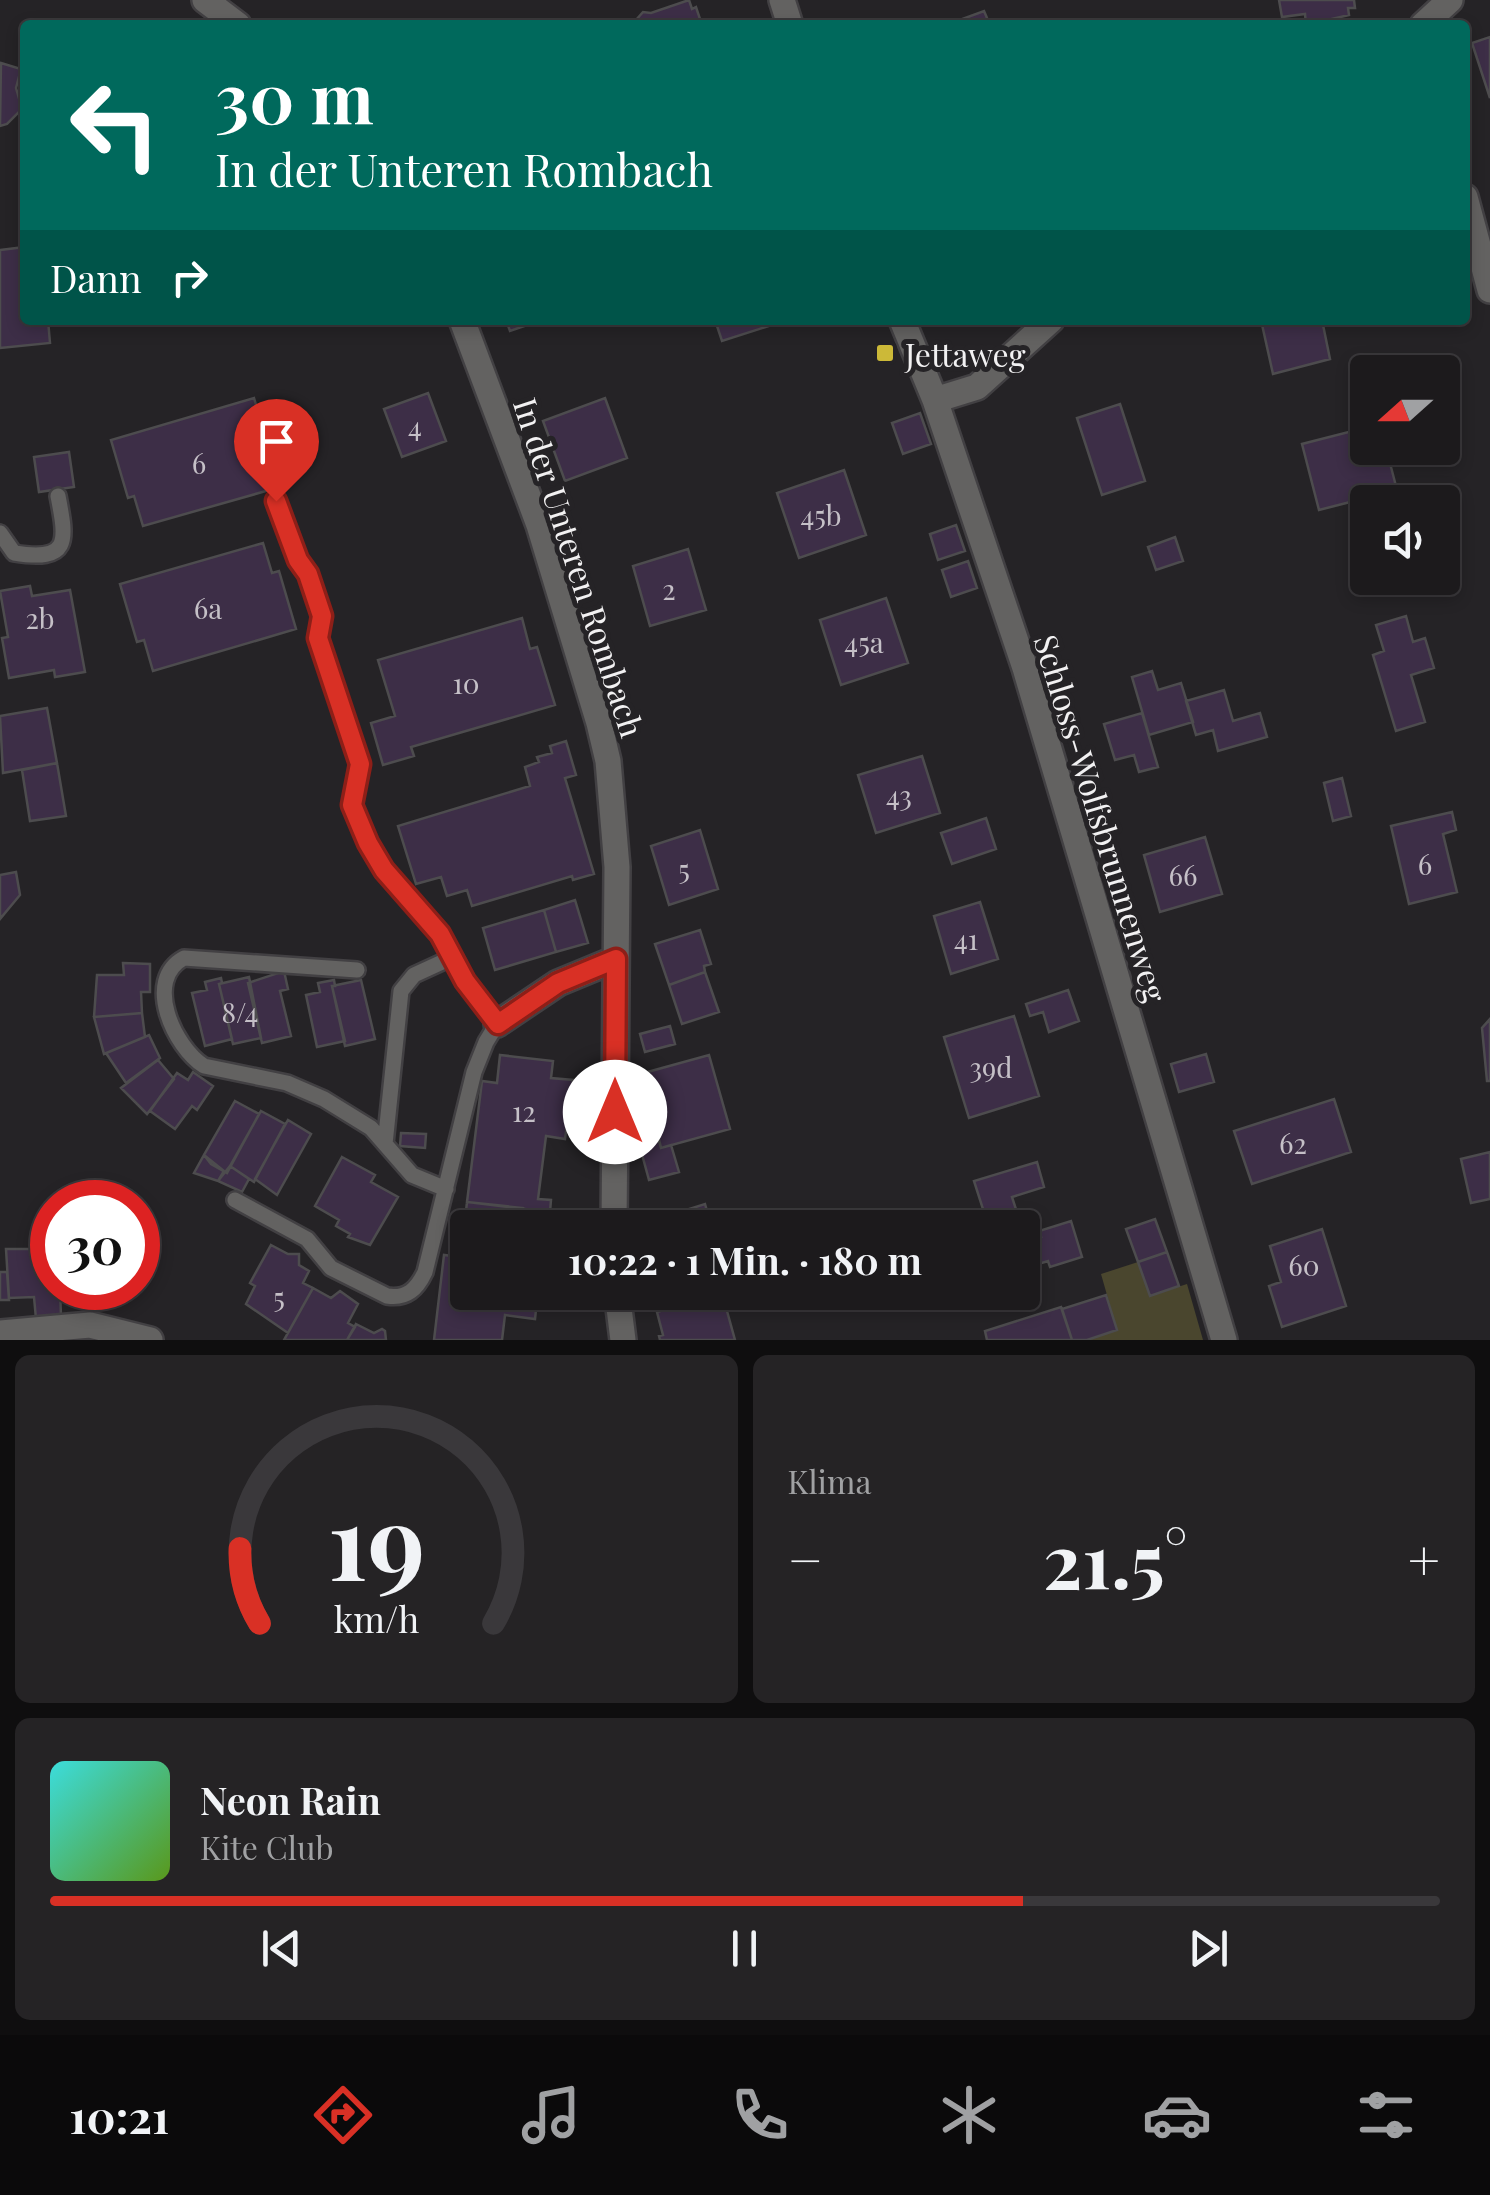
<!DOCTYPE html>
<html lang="de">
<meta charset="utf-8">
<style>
body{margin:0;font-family:"Playfair Display",serif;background:#252325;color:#f1f3f6;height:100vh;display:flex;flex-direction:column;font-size:38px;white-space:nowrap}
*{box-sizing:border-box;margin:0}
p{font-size:32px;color:#a0a1a3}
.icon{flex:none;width:55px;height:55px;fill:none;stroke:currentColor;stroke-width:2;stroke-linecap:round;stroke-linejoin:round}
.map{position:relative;height:1340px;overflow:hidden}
.side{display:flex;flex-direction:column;gap:15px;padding:15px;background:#0f0e0f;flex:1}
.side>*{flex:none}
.hud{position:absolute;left:20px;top:20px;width:1450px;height:305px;border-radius:10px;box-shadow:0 5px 15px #0003,0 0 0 2px #3a383b;background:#00695c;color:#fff;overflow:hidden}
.needle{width:65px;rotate:249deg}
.buttons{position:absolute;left:1350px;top:355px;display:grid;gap:20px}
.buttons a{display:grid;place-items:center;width:110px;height:110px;border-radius:10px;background:#1c1a1c;box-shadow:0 5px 15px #0003,0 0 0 2px #3a383b;font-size:50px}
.speed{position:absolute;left:30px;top:1180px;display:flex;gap:20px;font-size:50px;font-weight:700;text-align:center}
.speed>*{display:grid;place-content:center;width:130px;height:130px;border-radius:50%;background:#1c1a1c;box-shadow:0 5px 15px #0003,0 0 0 2px #3a383b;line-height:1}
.speed .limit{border:15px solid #d22;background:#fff;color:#111}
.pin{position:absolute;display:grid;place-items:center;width:85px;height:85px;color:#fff;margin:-102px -42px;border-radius:50% 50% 50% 0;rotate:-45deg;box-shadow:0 0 10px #0007}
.pin .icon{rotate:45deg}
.me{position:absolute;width:110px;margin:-55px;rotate:0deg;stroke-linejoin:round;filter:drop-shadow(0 0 8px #0008)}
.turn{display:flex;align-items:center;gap:35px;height:210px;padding:0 30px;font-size:45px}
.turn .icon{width:130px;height:130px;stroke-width:2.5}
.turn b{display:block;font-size:70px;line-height:85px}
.then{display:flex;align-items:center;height:95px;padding:0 30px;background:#0003;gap:20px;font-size:38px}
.big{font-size:75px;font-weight:700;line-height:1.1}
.side .widget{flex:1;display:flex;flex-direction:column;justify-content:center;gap:15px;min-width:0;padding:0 35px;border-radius:15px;background:#252325}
.side .dial{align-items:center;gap:0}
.dial svg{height:260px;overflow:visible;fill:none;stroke:#3a383b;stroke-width:7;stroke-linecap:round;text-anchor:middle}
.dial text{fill:#f1f3f6;stroke:none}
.song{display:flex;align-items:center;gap:30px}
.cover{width:120px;height:120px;border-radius:15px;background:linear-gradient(135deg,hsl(180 70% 55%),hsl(90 70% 35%))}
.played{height:10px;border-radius:5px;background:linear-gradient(90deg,#d93025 70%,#3a383b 70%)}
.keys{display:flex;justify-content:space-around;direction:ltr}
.heat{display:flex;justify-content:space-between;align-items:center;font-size:55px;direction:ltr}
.side .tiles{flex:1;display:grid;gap:15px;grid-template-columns:1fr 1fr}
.widget:last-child{grid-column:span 2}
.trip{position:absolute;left:450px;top:1210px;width:590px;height:100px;border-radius:10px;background:#1c1a1c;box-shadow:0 5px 15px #0003,0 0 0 2px #3a383b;font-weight:700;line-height:100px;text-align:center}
.tabs{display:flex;height:160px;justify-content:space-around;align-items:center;background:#0b0a0b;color:#a0a1a3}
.tabs .icon{width:70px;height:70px}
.tabs .active{color:#d93025}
.tabs b{font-size:45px;color:#f1f3f6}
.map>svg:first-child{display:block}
.green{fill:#4a462e}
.building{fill:#3d2e47;stroke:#4d4c4e;stroke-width:2.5}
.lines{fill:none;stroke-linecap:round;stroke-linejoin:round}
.lane-casing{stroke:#424043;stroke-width:20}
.street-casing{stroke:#424043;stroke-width:30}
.lane{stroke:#636261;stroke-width:15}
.street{stroke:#636261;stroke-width:25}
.route-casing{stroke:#8d1f18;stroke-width:25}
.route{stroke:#d93025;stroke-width:18}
.poi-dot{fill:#ccb938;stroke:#252326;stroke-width:4}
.labels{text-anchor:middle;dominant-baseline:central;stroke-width:10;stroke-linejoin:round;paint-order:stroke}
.number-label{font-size:28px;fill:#c5c0c7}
.poi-label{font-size:32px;fill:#f2f1f2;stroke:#252326;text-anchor:start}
.street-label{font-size:32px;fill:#f2f1f2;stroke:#252326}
</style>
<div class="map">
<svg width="1490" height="1340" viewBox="0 0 1490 1340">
<rect width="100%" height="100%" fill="#252326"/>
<path class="green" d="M1138,1262L1150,1296L1187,1284L1203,1340H1087L1117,1330L1101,1274Z"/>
<path class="building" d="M689,0L692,9L696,7L702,25H638L636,20L643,12L651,13Z
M1279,0H1354L1355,8H1348L1349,15L1306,25L1305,14L1282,17Z
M984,11L990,25H946Z
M1490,37V98L1472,43Z
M1,63L21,69L16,88L22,109L7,124L0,126Z
M25,247V320H48L50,343L0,348V250Z
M506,320H542L510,331Z
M715,320H770L772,325L722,341Z
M1261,320H1322L1330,359L1273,374Z
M428,393L446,441L402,457L384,409Z
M254,398L263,428L270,426L287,485L143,526L134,496L128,498L111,440Z
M605,398L627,458L565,481L543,421Z
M1120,404L1145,481L1102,495L1077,418Z
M920,413L931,444L903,454L892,423Z
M1368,427V448H1386L1397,490L1319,510L1302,444Z
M69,452L74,487L39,492L34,457Z
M844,470L866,535L799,558L777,493Z
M956,525L965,551L938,560L930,534Z
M1175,537L1183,561L1156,570L1148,547Z
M263,543L272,573L279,571L296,629L153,671L144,640L137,642L120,584Z
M688,549L706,610L650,626L633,566Z
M968,561L977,588L951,597L942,570Z
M30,586L32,596L70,590L85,672L55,677L54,670L9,678L2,638L8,637L0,591Z
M886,598L908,663L841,685L820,620Z
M1406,616L1413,642L1425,638L1434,668L1411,675L1425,722L1396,731L1373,655L1384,651L1376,625Z
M522,618L530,649L537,647L555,705L411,747L414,756L383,765L371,723L395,716L378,660Z
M1152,671L1158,690L1181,683L1193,722L1149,735L1132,677Z
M1224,690L1233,721L1260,713L1267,737L1218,751L1213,730L1196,735L1186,701Z
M47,708L57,763L3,773L0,716Z
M1142,713L1158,767L1139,772L1134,755L1115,760L1104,724Z
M566,741L576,775L565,778L594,874L573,880L572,876L472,906L467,890L447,896L441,877L416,884L398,826L530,786L525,767L539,762L537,757L552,753L550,746Z
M922,756L940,813L876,833L858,775Z
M57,763L66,816L30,821L22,770Z
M1342,778L1351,816L1333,821L1324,783Z
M1452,812L1456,830L1443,834L1457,892L1409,904L1391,826Z
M986,818L996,849L952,864L941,833Z
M700,830L718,889L669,905L651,846Z
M1205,837L1222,894L1160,912L1144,855Z
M16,872L20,895L0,919V875Z
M575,900L588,943L556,952L544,910Z
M980,902L998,959L951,974L934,916Z
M544,910L556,952L495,970L483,928Z
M700,930L711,964L704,966L705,972L669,985L655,944Z
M123,963L150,964V992H141L142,1013L94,1017L97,975H124Z
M284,971L288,989L280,991L291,1036L262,1043L248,983Z
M705,972L719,1012L682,1024L669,985Z
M249,977L261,1038L233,1044L219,984Z
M221,978L222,983L219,984L232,1039L205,1046L192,993L207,990L205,982Z
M334,980L335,986H332L345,1041L317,1047L306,995L320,992L318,983Z
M361,980L375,1039L345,1046L332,986Z
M1068,990L1079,1021L1049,1032L1043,1012L1030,1016L1026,1004Z
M142,1013L145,1037L104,1054L94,1017Z
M1014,1016L1039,1096L969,1118L944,1037Z
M1490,1019V1081H1487L1482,1028Z
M670,1026L675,1044L645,1052L640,1034Z
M149,1035L160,1058L126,1083L106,1053Z
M1206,1054L1214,1082L1179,1092L1171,1064Z
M500,1055L553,1061L551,1078L573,1080L565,1139L546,1136L538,1199L551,1200L550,1212L467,1202L482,1081L497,1083Z
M709,1055L730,1129L661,1148L644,1073Z
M158,1060L174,1079L147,1114L121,1088Z
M193,1072L213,1086L197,1110L192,1106L175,1129L150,1111L177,1073L188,1080Z
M1334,1099L1351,1152L1252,1184L1234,1131Z
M235,1101L259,1114L227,1173L211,1164L204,1155Z
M261,1111L285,1124L254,1182L230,1166Z
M288,1120L311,1134L277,1195L255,1179Z
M401,1133L426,1134L425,1148L400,1146Z
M659,1141L661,1148L671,1145L679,1172L649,1180L640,1147Z
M1490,1152V1199L1471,1203L1461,1159Z
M204,1155L224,1171L218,1181L194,1173Z
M342,1157L375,1175L371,1182L398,1197L370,1245L348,1237L350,1234L336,1226L339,1220L315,1206Z
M1037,1162L1044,1187L1012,1197L1022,1228H989L974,1181Z
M230,1166L249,1179L242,1192L218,1181Z
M467,1202L523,1208L521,1228H468V1292H538L535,1319L505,1315L502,1340H434L444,1255L461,1257Z
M705,1204L712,1228H663L660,1218Z
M1155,1219L1167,1252L1138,1262L1126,1229Z
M1071,1221L1082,1257L1050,1267L1048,1261L1022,1269V1231L1026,1241L1041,1237L1039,1231Z
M1322,1229L1346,1306L1282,1327L1269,1286L1281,1282L1270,1246Z
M271,1245L288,1254H299V1265L309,1271L303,1283L313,1288L288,1333L246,1304L255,1286L250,1283Z
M6,1249H52V1288H60L61,1317L36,1319L34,1297L9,1298Z
M1167,1252L1179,1286L1150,1296L1138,1262Z
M0,1272H7L9,1300H0Z
M313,1288L331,1298L340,1291L358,1304L348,1323L355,1327L347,1340H284Z
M722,1293L735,1340H660L659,1336L663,1335L657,1312Z
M1106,1295L1117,1330L1087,1340H1072L1062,1309Z
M1061,1307L1072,1340H987L985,1331Z
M356,1324L374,1333L382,1329L385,1331L386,1340H347Z"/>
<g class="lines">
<defs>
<path id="lane" d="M0,533L14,553C70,562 67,542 58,496
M357,970L184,958C143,980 174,1047 204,1066L287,1083L324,1099L371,1128L412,1175L446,1189
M385,1144L401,991L414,975L451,958
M235,1200L307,1239L331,1268L387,1296C407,1299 417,1289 425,1272L474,1072L486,1042L497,1024L465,981L440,934L384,870L368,843L352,805L360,764L319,638L322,616L308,574L298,561L275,501"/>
<path id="street" d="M205,0L238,25
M782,0L790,25
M1423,25L1450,0
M1465,197L1490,290
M462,320L539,525L599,723L608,761L617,867L614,1228
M902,320L935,400L1025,668L1224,1340
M935,400L977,387L1051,320
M497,1024L558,983L616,959
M617,1292L623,1340
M0,1333L90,1325L150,1340"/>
</defs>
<use href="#lane" class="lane-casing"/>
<use href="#street" class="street-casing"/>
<use href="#lane" class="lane"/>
<use href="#street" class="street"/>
</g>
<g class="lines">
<defs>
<path id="route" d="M276,501L298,560L308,574L322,616L318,638L360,764L352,805L368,843L384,870L440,934L465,981L498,1024L558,983L616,959L615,1112"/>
</defs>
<use href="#route" class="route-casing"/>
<use href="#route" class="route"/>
</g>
<rect class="poi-dot" x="875" y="343" width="20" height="20" rx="5"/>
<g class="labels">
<g class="number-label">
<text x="415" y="425">4</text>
<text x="199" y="462">6</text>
<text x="821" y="514">45b</text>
<text x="669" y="588">2</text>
<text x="208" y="607">6a</text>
<text x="40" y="617">2b</text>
<text x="864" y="641">45a</text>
<text x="466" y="682">10</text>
<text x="899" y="794">43</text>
<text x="1425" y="863">6</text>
<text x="684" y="868">5</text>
<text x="1183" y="874">66</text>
<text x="966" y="938">41</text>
<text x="240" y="1011">8/4</text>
<text x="991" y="1066">39d</text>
<text x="524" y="1110">12</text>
<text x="1293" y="1142">62</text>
<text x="1304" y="1264">60</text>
<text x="279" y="1296">5</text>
</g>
<g class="poi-label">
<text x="905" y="353">Jettaweg</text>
</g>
<g class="street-label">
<text transform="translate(580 567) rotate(72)">In der Unteren Rombach</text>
<text transform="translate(1102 818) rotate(73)">Schloss-Wolfsbrunnenweg</text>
</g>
</g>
</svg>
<div class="buttons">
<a><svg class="needle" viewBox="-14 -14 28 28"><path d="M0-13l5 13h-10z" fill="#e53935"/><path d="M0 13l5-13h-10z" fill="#a0a1a3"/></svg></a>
<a><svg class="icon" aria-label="sound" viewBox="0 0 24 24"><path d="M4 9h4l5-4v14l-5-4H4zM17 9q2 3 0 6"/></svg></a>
</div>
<div class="speed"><div class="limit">30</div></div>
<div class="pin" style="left:276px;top:501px;background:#d93025"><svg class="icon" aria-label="arrive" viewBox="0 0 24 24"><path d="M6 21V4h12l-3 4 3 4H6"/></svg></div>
<svg class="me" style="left:615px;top:1112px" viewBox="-20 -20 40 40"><circle r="19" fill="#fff"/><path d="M0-13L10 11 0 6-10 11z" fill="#d93025"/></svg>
<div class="trip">10:22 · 1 Min. · 180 m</div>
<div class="hud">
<div class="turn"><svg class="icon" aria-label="left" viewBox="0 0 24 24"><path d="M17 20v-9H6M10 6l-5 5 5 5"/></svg><div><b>30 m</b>In der Unteren Rombach</div></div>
<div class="then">Dann<svg class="icon" aria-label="right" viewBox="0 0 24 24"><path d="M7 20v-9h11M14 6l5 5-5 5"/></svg></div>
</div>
</div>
<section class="side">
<div class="tiles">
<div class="widget dial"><svg viewBox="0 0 100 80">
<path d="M14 69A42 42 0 1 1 86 69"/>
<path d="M14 69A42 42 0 0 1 8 46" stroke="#d93025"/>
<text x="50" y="56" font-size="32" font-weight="700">19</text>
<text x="50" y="72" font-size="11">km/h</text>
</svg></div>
<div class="widget"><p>Klima</p>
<div class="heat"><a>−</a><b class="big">21.5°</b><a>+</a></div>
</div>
<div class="widget">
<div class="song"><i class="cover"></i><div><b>Neon Rain</b><p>Kite Club</p></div></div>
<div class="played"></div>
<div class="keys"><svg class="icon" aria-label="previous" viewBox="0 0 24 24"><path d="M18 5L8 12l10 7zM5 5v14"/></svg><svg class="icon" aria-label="pause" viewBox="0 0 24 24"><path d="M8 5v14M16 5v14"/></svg><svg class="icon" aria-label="next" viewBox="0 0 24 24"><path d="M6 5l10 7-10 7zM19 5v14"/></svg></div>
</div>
</div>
</section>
<nav class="tabs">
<b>10:21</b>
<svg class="icon active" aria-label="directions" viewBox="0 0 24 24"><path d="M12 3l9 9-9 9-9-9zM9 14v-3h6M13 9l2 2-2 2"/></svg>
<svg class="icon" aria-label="music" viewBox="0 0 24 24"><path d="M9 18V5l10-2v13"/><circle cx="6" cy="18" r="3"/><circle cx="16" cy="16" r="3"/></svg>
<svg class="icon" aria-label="phone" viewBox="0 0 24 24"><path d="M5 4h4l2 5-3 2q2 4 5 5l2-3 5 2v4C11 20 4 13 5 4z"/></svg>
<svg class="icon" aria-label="climate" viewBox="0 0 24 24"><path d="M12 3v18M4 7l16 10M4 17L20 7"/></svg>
<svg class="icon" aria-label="car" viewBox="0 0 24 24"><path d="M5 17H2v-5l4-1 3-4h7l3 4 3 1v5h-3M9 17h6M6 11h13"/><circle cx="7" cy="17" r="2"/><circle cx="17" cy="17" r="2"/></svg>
<svg class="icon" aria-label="filters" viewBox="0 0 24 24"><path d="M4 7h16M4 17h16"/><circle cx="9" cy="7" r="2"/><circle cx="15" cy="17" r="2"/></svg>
</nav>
